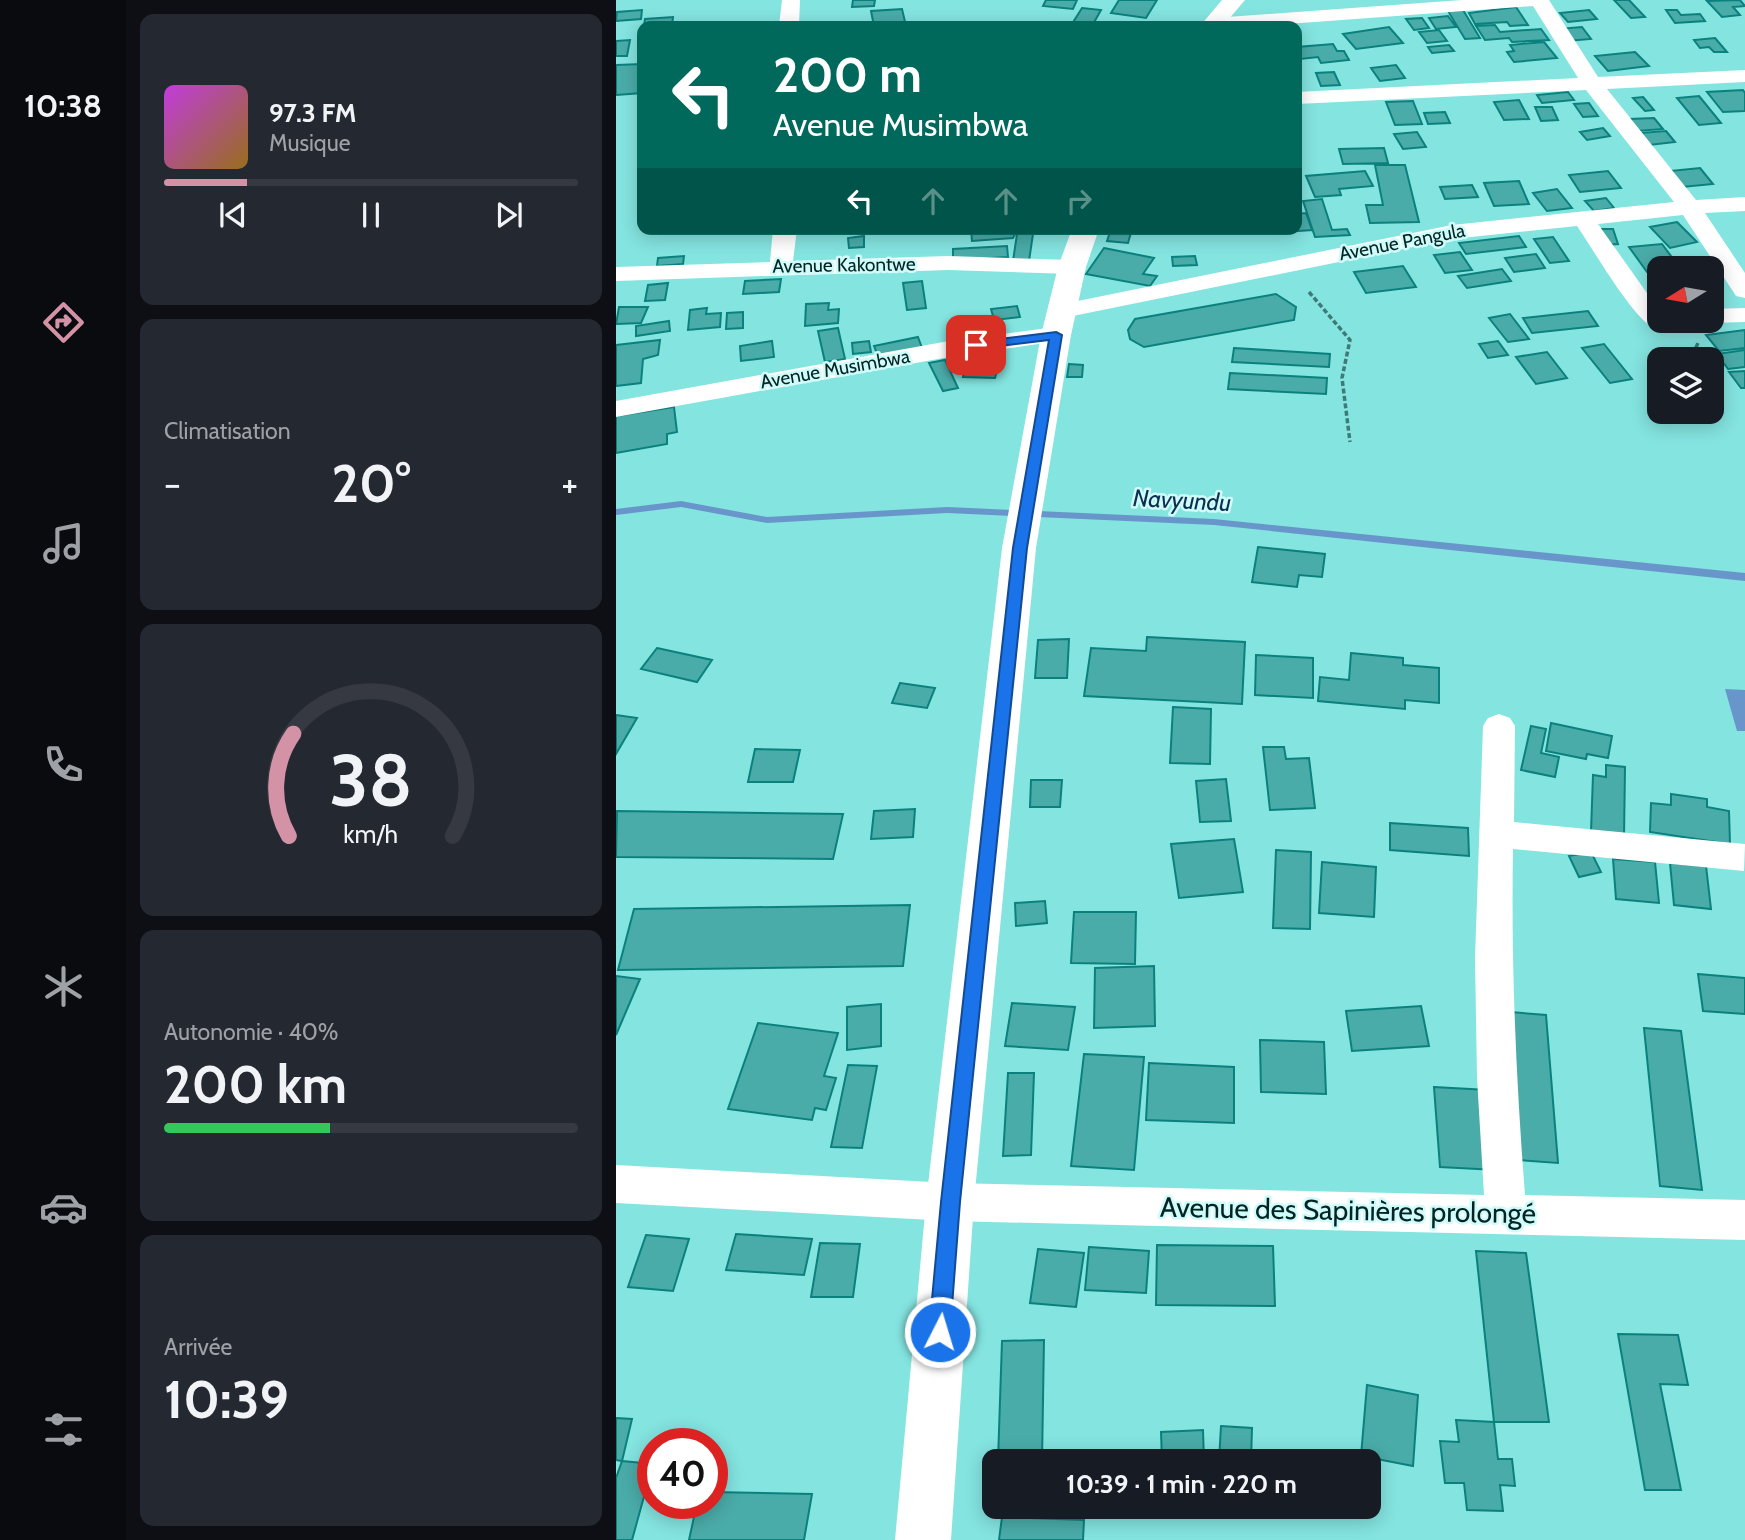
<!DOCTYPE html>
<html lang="fr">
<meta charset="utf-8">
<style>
body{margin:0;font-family:Cabin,sans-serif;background:#242831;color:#f1f3f6;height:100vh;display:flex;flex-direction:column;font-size:26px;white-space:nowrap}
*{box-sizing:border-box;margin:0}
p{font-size:23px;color:#9ea1a6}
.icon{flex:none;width:38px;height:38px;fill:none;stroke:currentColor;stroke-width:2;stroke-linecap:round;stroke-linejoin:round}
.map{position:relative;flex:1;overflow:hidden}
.sheet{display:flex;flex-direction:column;gap:14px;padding:14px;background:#0d0f14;width:490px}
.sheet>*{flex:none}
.guide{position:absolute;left:21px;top:21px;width:665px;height:214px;border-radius:14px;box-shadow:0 4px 18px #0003;background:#00695c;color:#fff;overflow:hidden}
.needle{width:46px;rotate:259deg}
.tools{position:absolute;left:1031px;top:256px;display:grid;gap:14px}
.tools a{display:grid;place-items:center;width:77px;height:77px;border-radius:14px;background:#171b24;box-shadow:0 4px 18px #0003;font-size:35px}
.speed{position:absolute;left:21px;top:1428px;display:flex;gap:14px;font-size:35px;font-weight:700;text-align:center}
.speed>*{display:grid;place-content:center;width:91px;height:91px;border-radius:50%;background:#171b24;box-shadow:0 4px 18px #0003;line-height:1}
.speed .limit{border:10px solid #d22;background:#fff;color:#111}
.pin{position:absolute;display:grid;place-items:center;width:60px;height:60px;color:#fff;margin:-30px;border-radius:14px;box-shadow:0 4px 10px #0006}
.me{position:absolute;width:77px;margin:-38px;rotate:5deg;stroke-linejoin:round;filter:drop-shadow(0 0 5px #0008)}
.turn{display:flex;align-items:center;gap:24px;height:147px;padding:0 21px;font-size:32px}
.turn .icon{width:91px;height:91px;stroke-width:2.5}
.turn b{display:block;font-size:49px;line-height:60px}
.lanes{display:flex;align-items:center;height:66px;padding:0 21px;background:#0003;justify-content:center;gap:35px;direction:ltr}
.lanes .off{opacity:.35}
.big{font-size:52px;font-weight:800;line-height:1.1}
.sheet .tile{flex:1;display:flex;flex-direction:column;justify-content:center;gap:10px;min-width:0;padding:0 24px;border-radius:14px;background:#242831}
.sheet .dial{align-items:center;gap:0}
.dial svg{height:182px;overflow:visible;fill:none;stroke:#363941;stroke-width:7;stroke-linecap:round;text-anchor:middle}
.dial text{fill:#f1f3f6;stroke:none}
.song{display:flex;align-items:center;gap:21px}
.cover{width:84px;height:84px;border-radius:10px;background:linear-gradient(135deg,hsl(290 70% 55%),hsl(40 70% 35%))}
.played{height:7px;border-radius:4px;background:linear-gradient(90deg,#d392a6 20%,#363941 20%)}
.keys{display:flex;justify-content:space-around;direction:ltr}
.heat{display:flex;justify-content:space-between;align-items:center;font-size:38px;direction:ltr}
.charge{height:10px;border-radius:5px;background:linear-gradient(90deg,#34c759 40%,#363941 0)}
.trip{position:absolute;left:366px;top:1449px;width:399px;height:70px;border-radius:14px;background:#171b24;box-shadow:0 4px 18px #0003;font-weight:800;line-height:70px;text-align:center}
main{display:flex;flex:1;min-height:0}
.tab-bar{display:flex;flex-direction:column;width:126px;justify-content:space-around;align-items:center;background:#090b0e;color:#9ea1a6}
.tab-bar .icon{width:49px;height:49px}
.tab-bar .selected{color:#d392a6}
.tab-bar b{font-size:32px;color:#f1f3f6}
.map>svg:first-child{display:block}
.water{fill:#6896ca}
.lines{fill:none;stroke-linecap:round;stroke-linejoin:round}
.stream{fill:#6896ca;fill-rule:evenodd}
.building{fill:#4aaca9;stroke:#0b817e;stroke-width:2}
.path{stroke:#3e7b78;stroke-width:3.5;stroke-dasharray:5 2.5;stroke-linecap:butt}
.minor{fill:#fff;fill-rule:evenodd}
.tertiary{fill:#fff;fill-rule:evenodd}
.route{fill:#1a73e8;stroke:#114b97;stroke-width:2}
.labels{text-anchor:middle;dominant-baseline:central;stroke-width:5;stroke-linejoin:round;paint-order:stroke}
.far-street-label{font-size:19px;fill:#042423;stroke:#cffcfa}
.water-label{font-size:24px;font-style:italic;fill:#0c2e50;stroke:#cffcfa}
.near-street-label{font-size:28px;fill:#042423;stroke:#cffcfa}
</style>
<main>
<nav class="tab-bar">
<b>10:38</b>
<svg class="icon selected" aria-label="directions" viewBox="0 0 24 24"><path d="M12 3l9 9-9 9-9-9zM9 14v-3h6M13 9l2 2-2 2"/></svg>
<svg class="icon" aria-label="music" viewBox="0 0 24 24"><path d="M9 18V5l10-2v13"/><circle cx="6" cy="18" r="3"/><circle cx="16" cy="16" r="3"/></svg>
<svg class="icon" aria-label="phone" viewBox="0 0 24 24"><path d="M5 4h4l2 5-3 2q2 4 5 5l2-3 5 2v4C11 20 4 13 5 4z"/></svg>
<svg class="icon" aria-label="climate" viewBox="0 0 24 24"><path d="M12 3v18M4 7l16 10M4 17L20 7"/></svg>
<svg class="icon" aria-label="car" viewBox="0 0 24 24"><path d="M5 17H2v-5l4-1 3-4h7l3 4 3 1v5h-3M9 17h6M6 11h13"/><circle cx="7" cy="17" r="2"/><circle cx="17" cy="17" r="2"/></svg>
<svg class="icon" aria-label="filters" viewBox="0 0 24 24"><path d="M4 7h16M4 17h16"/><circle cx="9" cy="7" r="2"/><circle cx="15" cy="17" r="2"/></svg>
</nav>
<section class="sheet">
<div class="tile">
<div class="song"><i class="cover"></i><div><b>97.3 FM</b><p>Musique</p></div></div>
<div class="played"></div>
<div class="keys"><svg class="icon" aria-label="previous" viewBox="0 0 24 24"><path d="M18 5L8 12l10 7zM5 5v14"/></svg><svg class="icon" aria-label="pause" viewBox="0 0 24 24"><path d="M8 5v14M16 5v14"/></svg><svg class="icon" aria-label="next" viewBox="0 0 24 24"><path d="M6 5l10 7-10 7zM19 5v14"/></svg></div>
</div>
<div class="tile"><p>Climatisation</p>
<div class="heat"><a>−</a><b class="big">20°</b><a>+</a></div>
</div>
<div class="tile dial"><svg viewBox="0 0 100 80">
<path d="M14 69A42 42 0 1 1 86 69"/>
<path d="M14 69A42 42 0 0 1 16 24" stroke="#d392a6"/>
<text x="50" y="56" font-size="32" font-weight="700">38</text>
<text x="50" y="72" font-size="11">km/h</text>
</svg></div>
<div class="tile"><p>Autonomie · 40%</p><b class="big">200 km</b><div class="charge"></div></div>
<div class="tile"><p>Arrivée</p><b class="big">10:39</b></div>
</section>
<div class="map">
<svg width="1129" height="1540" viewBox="0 0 1129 1540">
<rect width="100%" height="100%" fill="#84e4e0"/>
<path class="water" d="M1109,689L1129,690V731H1121Z"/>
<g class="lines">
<path class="stream" d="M65,501L151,517L331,507L598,519L1129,573V581L598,525L331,513L151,523L65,507L0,515V509Z"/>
</g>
<path class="building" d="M237,0H259L258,6L236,7Z
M430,0H461L457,9L427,6Z
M503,0H541L530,18L495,13Z
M998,0H1013L1029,17L1015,18Z
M1124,0L1129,6L1117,7L1124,15L1106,17L1091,1Z
M900,7L912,25L894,26L891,22L859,24L853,13Z
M466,8L485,10L476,26L456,24Z
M286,9L290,26H258L255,11Z
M26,10L25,19L0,21L1,12Z
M847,10L864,38L849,39L832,11Z
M973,10L981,19L952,22L944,13Z
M1050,10H1061L1065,15L1084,14L1089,21L1059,23Z
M832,16L840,27L820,29L813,18Z
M57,17L56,26H28L29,19Z
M806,18L813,28L798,30L790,19Z
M380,22L454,26H378Z
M879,25L884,32L925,29L933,40L896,42L893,38L869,40L860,26Z
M773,27L787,43L740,49L727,34Z
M966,27L975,39L950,41L941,29Z
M823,30L831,41L811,43L803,32Z
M1099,38L1111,52H1098L1093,47L1084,48L1078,40Z
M14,40L11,56H0V41Z
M928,42L941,58L898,62L891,52L898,51L894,45Z
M717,44L721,51H728L733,60L705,63L702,57L684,59L681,53V47Z
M833,45L838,51L816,53L812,47Z
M1019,52L1033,66L992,71L979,56Z
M26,64V93L0,95V65Z
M780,65L789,78L764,81L755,68Z
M718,72L724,85L705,86L700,73Z
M1127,90L1129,93V111L1107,112L1091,92Z
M952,92L958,100L926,103L921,95Z
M1083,96L1105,123L1083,125L1061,98Z
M1027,97L1038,110L1029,111L1017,98Z
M903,100L913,119L888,120L878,102Z
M797,101L806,124L779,125L770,102Z
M973,103L982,116L967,117L958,104Z
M919,107H936L942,120L925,121Z
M829,112L834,123L812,124L808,113Z
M1038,118L1047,129L1021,131L1014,119Z
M987,128L994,136L971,140L964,132Z
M1050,131L1059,142L1033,145L1024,133Z
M801,132L810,147L787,149L778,134Z
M768,148L772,163L727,164L723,149Z
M759,165H789L803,222L754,223L750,205H767Z
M1084,168L1097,184L1066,187L1054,171Z
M749,171L757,186L723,189L725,195L699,197L690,176Z
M992,171L1005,188L964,192L953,175Z
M903,181L913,204L878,206L868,183Z
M856,185L862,197L829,199L824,187Z
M941,189L956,208L931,211L917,193Z
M990,198L998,208L978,211L969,201Z
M706,199L716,230L731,229L734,235L699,237L687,201Z
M690,213L696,230L668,232L667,229H681V214Z
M1061,222L1081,242L1054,248L1034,227Z
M355,229H416V231L400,232L397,238L356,241Z
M495,229H516L512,243L491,241Z
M983,229H997L1002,244L988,245Z
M401,234H417L413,261H397Z
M248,236V247L233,248L232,238Z
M903,236L910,247L850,254L843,243Z
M937,237L953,261L934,263L918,239Z
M1046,244L1058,260L1042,262L1046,268H1043V271L1031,272L1013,247Z
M391,246L392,257L337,260V249Z
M488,248L538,258L527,274L541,276L534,286L470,274Z
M844,252L856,270L829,273L818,255Z
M920,254L929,268L898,272L889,258Z
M68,256L67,264L41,266L42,258Z
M579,256L581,265L557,266L556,257Z
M787,266L800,287L750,293L738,272Z
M886,269L895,281L851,288L842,276Z
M165,279L163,292L127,294L129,281Z
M306,281L310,308L291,310L287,283Z
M52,283L49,300L29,301L32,285Z
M660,294L680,307L678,320L528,347L514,339L512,330L519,319Z
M213,303L212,310L223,309L222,323L189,326L190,304Z
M401,306L404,317L378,320L380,327L346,331L344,320L377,316L375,309Z
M3,307H32L25,323L0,324Z
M91,308L90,314L105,313L104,327L72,330L74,310Z
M972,311L982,326L916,333L907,318Z
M127,312V328L110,329L111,313Z
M894,314L913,339L892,342L873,318Z
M53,321L54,331L20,336V326Z
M222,328L229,359L209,362L202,331Z
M1129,330V348L1103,351L1090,335Z
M302,337L306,348L262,356L258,346Z
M44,340L42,355L27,359L25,383L0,386V345Z
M156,341L158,357L125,361L124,346Z
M253,341L255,352L237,354L236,343Z
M882,341L892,355L872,358L863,344Z
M988,344L1016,379L994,383L966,348Z
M618,348L714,354L713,367L616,362Z
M1129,350V367L1112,369L1101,354Z
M353,351L386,352L379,378L347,377Z
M931,352L951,378L920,384L900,357Z
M329,360L342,388L327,391L313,363Z
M453,364L467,365L466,377H451Z
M1129,371V388H1125L1113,372Z
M614,373L711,378L710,394L612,389Z
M58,407L61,432L51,434V444L0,453V416Z
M642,547L709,554L706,577L683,575L681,587L636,582Z
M531,637L629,642L626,704L468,696L475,648L530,651Z
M453,639L451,678H419L422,640Z
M41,648L96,660L81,682L25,669Z
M735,653L787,658V665L823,668V703L789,700V709L702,701L704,677L733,680Z
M640,655L697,658V698L639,695Z
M284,683L319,688L311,708L276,703Z
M557,707L595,709L594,764L554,763Z
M0,715L21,718L0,754Z
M935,723L996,736L992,758L971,754L970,759L930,751Z
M915,726L930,729L925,753L943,757L939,777L905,770Z
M647,747H668L670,759L693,758L699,808L654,810Z
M139,749L184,750L177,782H132Z
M990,765L1009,767L1008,837L975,832L977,775L990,777Z
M610,779L615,821L584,822L580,781Z
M415,780H446L444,807H414Z
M1055,794L1091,799V807L1113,811L1114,844L1034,832L1035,803L1055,805Z
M299,809L297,837L255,839L258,811Z
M1,811L227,814L217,859L0,857Z
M774,823L852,828L853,856L774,850Z
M618,839L627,892L563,898L555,844Z
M660,850L695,852L694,929L657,928Z
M975,852L985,872L963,877L953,856Z
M997,859L1039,862L1043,903L1000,899Z
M706,862L760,867L758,917L703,913Z
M1054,863L1090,866L1095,909L1058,905Z
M429,901L431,923L400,926L399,903Z
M294,905L287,966L2,970L18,909Z
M458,912H520L519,964L455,963Z
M538,966L539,1026L478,1028L479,968Z
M1082,974L1129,978V1014L1087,1011Z
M0,976L24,979L0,1035Z
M396,1003L459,1007L452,1050L389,1046Z
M265,1004V1046L231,1050V1007Z
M805,1006L813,1046L736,1051L730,1011Z
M882,1011L930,1015L942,1163L890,1159Z
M142,1023L222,1033L208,1076L220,1078L210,1110L199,1108L196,1120L112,1109Z
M1028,1028L1065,1031L1086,1190L1044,1186Z
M644,1040L708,1042L710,1094L645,1092Z
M468,1054L528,1057L518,1170L455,1166Z
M533,1063L618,1067V1123L530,1120Z
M232,1065L261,1066L246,1148L215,1147Z
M392,1073H418L415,1155L387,1156Z
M818,1087L872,1090L880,1170L824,1167Z
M120,1234L196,1239L188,1275L110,1270Z
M30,1235L73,1239L57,1291L12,1287Z
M204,1243L244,1244L237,1297H195Z
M541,1245L657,1246L659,1306L540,1305Z
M473,1247L533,1251L530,1293L469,1290Z
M422,1249L468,1253L460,1307L414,1303Z
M860,1251L910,1253L933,1422H878Z
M1002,1334L1062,1335L1072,1385L1044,1384L1065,1490H1029Z
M428,1340L426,1461H382L386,1341Z
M751,1385L802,1395L797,1466L745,1456Z
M0,1418L16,1419L6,1461L0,1460Z
M840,1420L878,1422L882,1459H896L899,1486L884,1485L887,1511L851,1510L848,1483H829L824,1441L843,1442Z
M605,1426L636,1428L635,1461H603Z
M587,1430L588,1461H546L545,1432Z
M6,1461L37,1464L16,1540H0V1478Z
M96,1492L196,1494L188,1540H73L81,1503H96Z
M645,1507H734V1514Z
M386,1517L468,1520L467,1540H383Z"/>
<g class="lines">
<path class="path" d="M693,292L734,340L726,378L734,442
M1071,359L1076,356L1082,343"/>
<path class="minor" d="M166,0H184L183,26H163Z
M846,0H933L982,77L1129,70V82L991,89L1080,200L1129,197V211L1089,213L1129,273V298L1120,296L1067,215L982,224L1043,310V320H1073L1070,325C1060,328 1047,330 1037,327C1018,320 975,246 961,226L836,239L447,318L438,316L435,311L438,306L447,304L836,225L1058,202L970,90L681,104V92L962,78L917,6L645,26H589L587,24L597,18Z
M157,229H181L177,261L332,256L456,260L464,262L468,267L464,272L456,274L332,270L0,281V267L154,262Z
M1129,308V322L1096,323L1087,320H1096V309Z
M440,327L449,330L453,335L449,340L333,357L0,417V401L333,341Z
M883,714L894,718L899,726L898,822L1129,844L1128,871L897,849C895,965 900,1080 909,1195L1129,1200V1240L334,1221L0,1203V1165L334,1183L868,1195L861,1078L859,958L867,726L872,718Z"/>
<path class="tertiary" d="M606,0H629L607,26H584Z
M456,229H483L470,267L455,335L420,548L358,1202L335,1540H279L310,1202L386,548L425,335L442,267Z"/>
</g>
<path class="route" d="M440,332L446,335L411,548L344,1202L334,1332L331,1340L324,1343L316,1340L313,1332L325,1202L397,548L433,340L360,349L354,345L360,342Z"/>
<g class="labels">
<g class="far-street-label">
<text transform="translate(786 242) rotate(-11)">Avenue Pangula</text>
<text transform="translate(228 265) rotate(-1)">Avenue Kakontwe</text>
<text transform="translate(219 369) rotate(-10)">Avenue Musimbwa</text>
</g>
<g class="water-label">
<text transform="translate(566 500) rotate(3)">Navyundu</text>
</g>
<g class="near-street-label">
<text transform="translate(732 1210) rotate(1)">Avenue des Sapinières prolongé</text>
</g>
</g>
</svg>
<div class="tools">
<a><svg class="needle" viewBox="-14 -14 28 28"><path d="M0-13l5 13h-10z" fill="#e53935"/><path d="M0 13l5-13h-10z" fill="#9ea1a6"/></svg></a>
<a><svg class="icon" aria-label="layers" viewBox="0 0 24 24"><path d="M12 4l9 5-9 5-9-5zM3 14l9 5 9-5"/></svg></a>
</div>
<div class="speed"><div class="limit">40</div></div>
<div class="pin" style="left:360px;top:345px;background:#d93025"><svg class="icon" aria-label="arrive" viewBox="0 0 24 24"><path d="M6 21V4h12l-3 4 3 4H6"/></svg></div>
<svg class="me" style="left:324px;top:1332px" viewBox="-20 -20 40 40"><circle r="17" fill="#1a73e8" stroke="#fff" stroke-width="3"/><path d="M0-11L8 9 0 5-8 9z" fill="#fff"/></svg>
<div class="trip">10:39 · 1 min · 220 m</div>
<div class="guide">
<div class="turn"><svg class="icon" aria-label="left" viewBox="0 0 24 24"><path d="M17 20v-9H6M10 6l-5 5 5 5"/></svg><div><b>200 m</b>Avenue Musimbwa</div></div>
<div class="lanes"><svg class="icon" aria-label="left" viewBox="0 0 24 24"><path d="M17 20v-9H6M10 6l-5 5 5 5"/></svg><svg class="icon off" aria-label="ahead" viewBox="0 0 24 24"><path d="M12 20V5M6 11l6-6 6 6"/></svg><svg class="icon off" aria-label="ahead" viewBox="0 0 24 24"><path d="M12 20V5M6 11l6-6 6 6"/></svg><svg class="icon off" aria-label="right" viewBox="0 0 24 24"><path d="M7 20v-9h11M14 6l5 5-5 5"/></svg></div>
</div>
</div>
</main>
